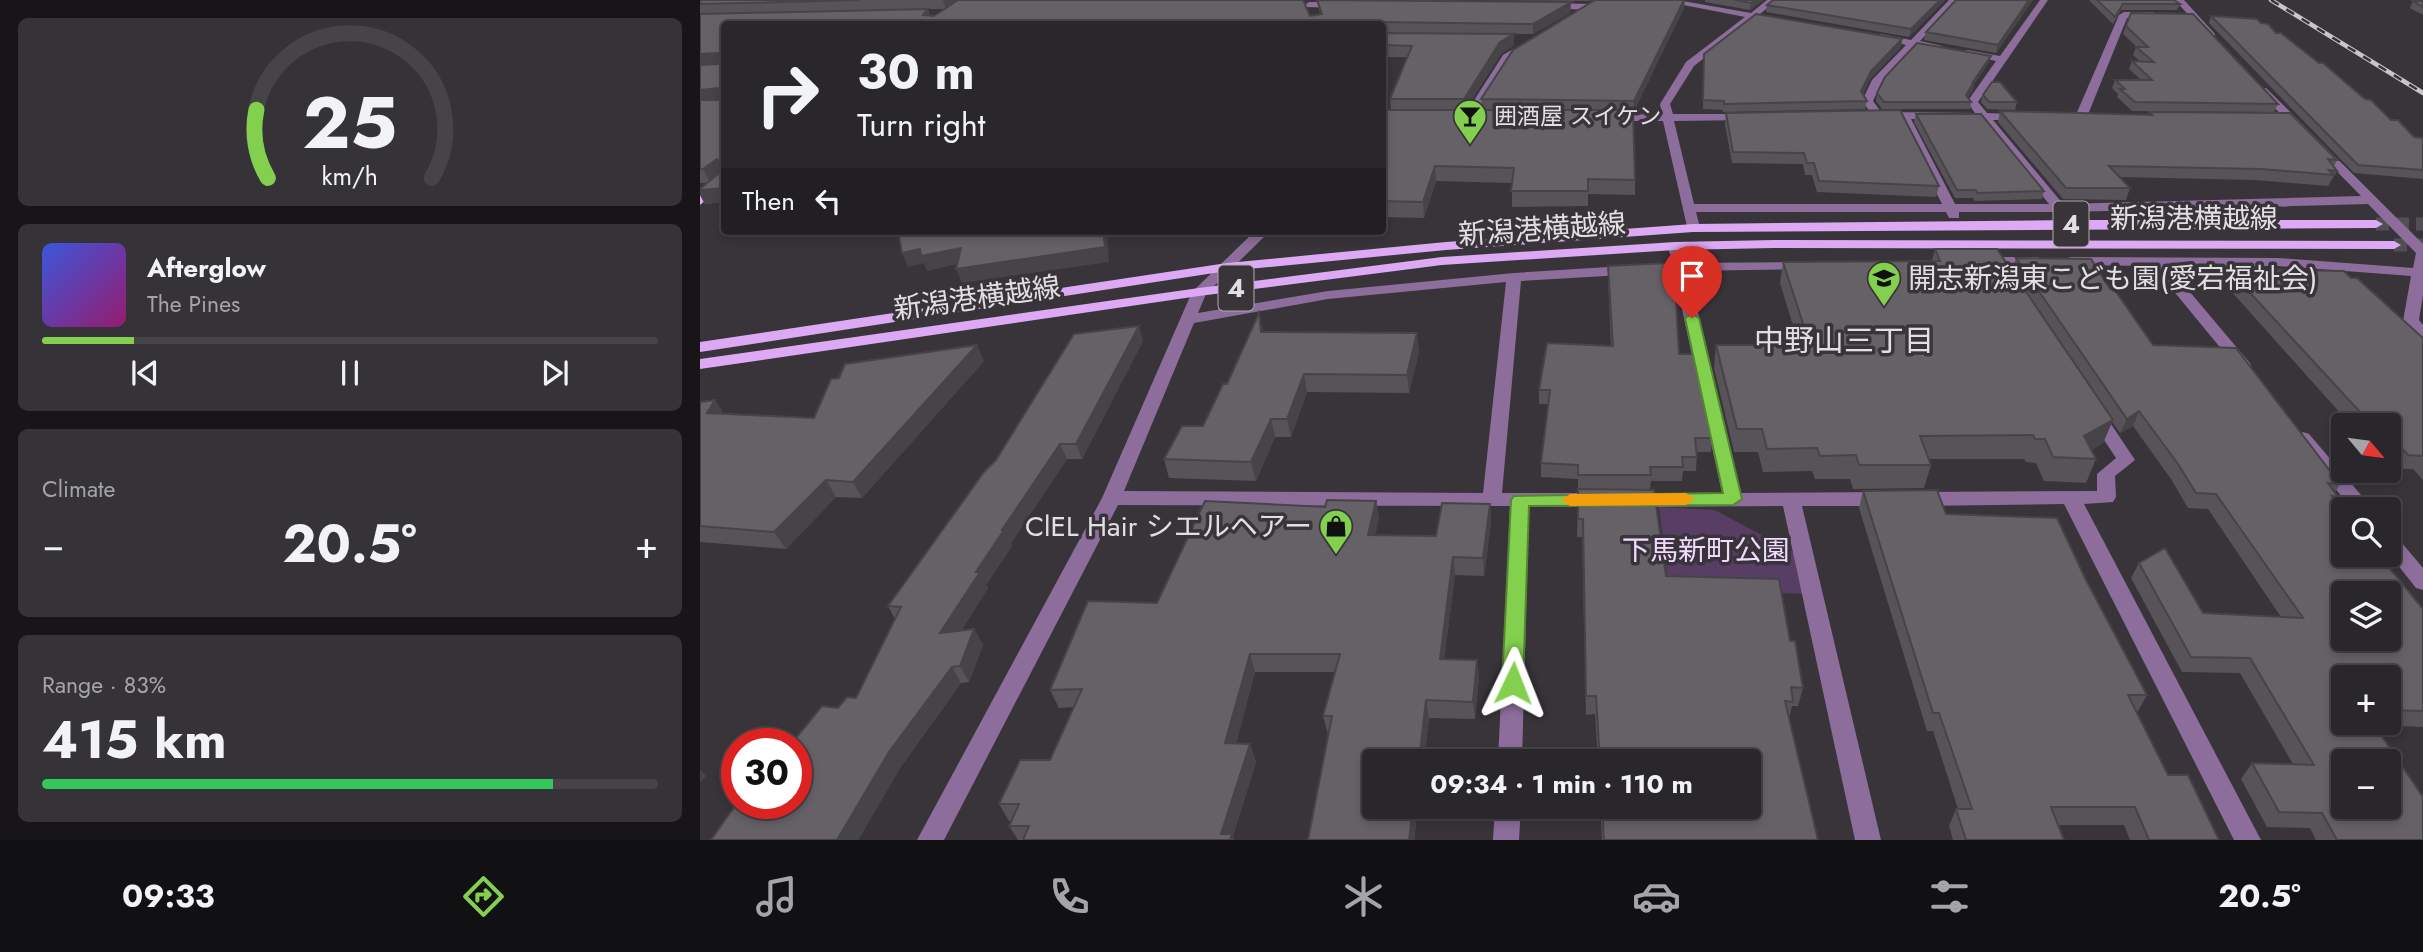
<!DOCTYPE html>
<meta charset="utf-8">
<style>
body{margin:0;font-family:Jost,"Noto Sans JP",sans-serif;background:#363338;color:#f1f3f6;height:100vh;display:flex;flex-direction:column;font-size:26px;white-space:nowrap}
*{box-sizing:border-box;margin:0}
p{font-size:23px;color:#a5a5a9}
.icon{flex:none;width:38px;height:38px;fill:none;stroke:currentColor;stroke-width:2;stroke-linecap:round;stroke-linejoin:round}
.map{position:relative;flex:1;overflow:hidden}
.drawer{display:flex;flex-direction:column;gap:18px;padding:18px;background:#171518;width:700px}
.drawer>*{flex:none}
.banner{position:absolute;left:21px;top:21px;width:665px;height:214px;border-radius:7px;box-shadow:0 4px 10px #0003,0 0 0 2px #464448;background:#2a272c;color:#f1f3f6;overflow:hidden}
.needle{width:46px;rotate:119deg}
.controls{position:absolute;left:1631px;top:413px;display:grid;gap:14px}
.controls a{display:grid;place-items:center;width:70px;height:70px;border-radius:7px;background:#2a272c;box-shadow:0 4px 10px #0003,0 0 0 2px #464448;font-size:35px}
.speed{position:absolute;left:21px;top:728px;display:flex;gap:14px;font-size:35px;font-weight:700;text-align:center}
.speed>*{display:grid;place-content:center;width:91px;height:91px;border-radius:50%;background:#2a272c;box-shadow:0 4px 10px #0003,0 0 0 2px #464448;line-height:1}
.speed .limit{border:10px solid #d22;background:#fff;color:#111}
.pin{position:absolute;display:grid;place-items:center;width:60px;height:60px;color:#fff;margin:-72px -30px;border-radius:50% 50% 50% 0;rotate:-45deg;box-shadow:0 0 7px #0007}
.pin .icon{rotate:45deg}
.me{position:absolute;width:77px;margin:-38px;rotate:2deg;stroke-linejoin:round;filter:drop-shadow(0 0 5px #0008)}
.turn{display:flex;align-items:center;gap:24px;height:147px;padding:0 21px;font-size:32px}
.turn .icon{width:91px;height:91px;stroke-width:2.5}
.turn b{display:block;font-size:49px;line-height:60px}
.then{display:flex;align-items:center;height:66px;padding:0 21px;background:#0003;gap:14px;font-size:26px}
.big{font-size:52px;font-weight:700;line-height:1.1}
.drawer .card{flex:1;display:flex;flex-direction:column;justify-content:center;gap:10px;min-width:0;padding:0 24px;border-radius:10px;background:#363338}
.drawer .dial{align-items:center;gap:0}
.dial svg{height:182px;overflow:visible;fill:none;stroke:#464448;stroke-width:7;stroke-linecap:round;text-anchor:middle}
.dial text{fill:#f1f3f6;stroke:none}
.song{display:flex;align-items:center;gap:21px}
.cover{width:84px;height:84px;border-radius:10px;background:linear-gradient(135deg,hsl(230 70% 55%),hsl(320 70% 35%))}
.played{height:7px;border-radius:4px;background:linear-gradient(90deg,#83d04e 15%,#464448 15%)}
.keys{display:flex;justify-content:space-around;direction:ltr}
.heat{display:flex;justify-content:space-between;align-items:center;font-size:38px;direction:ltr}
.charge{height:10px;border-radius:5px;background:linear-gradient(90deg,#34c759 83%,#464448 0)}
.trip{position:absolute;left:662px;top:749px;width:399px;height:70px;border-radius:7px;background:#2a272c;box-shadow:0 4px 10px #0003,0 0 0 2px #464448;font-weight:700;line-height:70px;text-align:center}
.tabs{display:flex;height:112px;justify-content:space-around;align-items:center;background:#111012;color:#a5a5a9}
.tabs .icon{width:49px;height:49px}
.tabs .active{color:#83d04e}
.tabs b{font-size:32px;color:#f1f3f6}
main{display:flex;flex:1;min-height:0}
.map>svg:first-child{display:block}
.green{fill:#583d64}
.lines{fill:none;stroke-linecap:round;stroke-linejoin:round}
.major-tunnel{stroke:#524e53;stroke-width:13;stroke-dasharray:13 7;stroke-linecap:butt}
.minor{fill:#8d6d9b;fill-rule:evenodd}
.major{fill:#dda9f5;fill-rule:evenodd}
.rail-casing{stroke:#c9c6ca;stroke-width:4.5}
.rail{stroke:#38343a;stroke-width:2.5;stroke-dasharray:9;stroke-linecap:butt}
.wall{fill:#575359;fill-rule:evenodd}
.shaded-wall{fill:#474448}
.building{fill:#656167;stroke:#474448;stroke-width:2;fill-rule:evenodd}
.route{fill:#83d04e;stroke:#558733;stroke-width:2}
.slow{fill:#f59e0b}
.labels{text-anchor:middle;dominant-baseline:central;stroke-width:7;stroke-linejoin:round;paint-order:stroke}
.far-poi-label{font-size:23px;fill:#e2dfe3;stroke:#38343a;text-anchor:start}
.shield{fill:#38343a;stroke:#afacb0;stroke-width:2}
.shield-label{font-size:26px;font-weight:bold;fill:#e2dfe3}
.street-label{font-size:28px;fill:#e2dfe3;stroke:#38343a}
.poi-label{font-size:28px;fill:#e2dfe3;stroke:#38343a;text-anchor:start}
.park-label{font-size:28px;fill:#f2d9ff;stroke:#38343a}
.neighbourhood-label{font-size:30px;fill:#e2dfe3;stroke:#38343a}
</style>
<main>
<section class="drawer">
<div class="card dial"><svg viewBox="0 0 100 80">
<path d="M14 69A42 42 0 1 1 86 69"/>
<path d="M14 69A42 42 0 0 1 9 39" stroke="#83d04e"/>
<text x="50" y="56" font-size="32" font-weight="700">25</text>
<text x="50" y="72" font-size="11">km/h</text>
</svg></div>
<div class="card">
<div class="song"><i class="cover"></i><div><b>Afterglow</b><p>The Pines</p></div></div>
<div class="played"></div>
<div class="keys"><svg class="icon" aria-label="previous" viewBox="0 0 24 24"><path d="M18 5L8 12l10 7zM5 5v14"/></svg><svg class="icon" aria-label="pause" viewBox="0 0 24 24"><path d="M8 5v14M16 5v14"/></svg><svg class="icon" aria-label="next" viewBox="0 0 24 24"><path d="M6 5l10 7-10 7zM19 5v14"/></svg></div>
</div>
<div class="card"><p>Climate</p>
<div class="heat"><a>−</a><b class="big">20.5°</b><a>+</a></div>
</div>
<div class="card"><p>Range · 83%</p><b class="big">415 km</b><div class="charge"></div></div>
</section>
<div class="map">
<svg width="1723" height="840" viewBox="0 0 1723 840">
<rect width="100%" height="100%" fill="#38343a"/>
<path class="green" d="M959,507L1015,510L1097,554L1105,594L969,589Z"/>
<g class="lines">
<path class="major-tunnel" d="M1676,224H1723
M1694,245H1723"/>
<path class="minor" d="M958,0H977L1051,13L1067,0H1077L1060,14L1082,20L1077,23L1054,19L994,66L970,104L973,114H1050L1056,117L1050,120L974,121L994,204H1242L1199,119L1174,117L1162,101L1172,80L1206,45L1176,37L1181,34L1211,40L1249,0H1258L1220,41L1242,46V50L1215,46L1181,83L1173,101L1181,112L1275,113L1267,102L1296,61L1262,53L1267,50L1300,56L1340,0H1348L1278,102L1287,113L1327,115V119L1323,120H1293L1363,204L1661,196L1557,90L1566,88L1723,244V295L1719,320L1723,325V339L1717,337L1703,321L1711,276L1578,266H1468L1549,362L1551,365L1549,368H1537L1453,266L1370,265L1363,261L1370,257L1578,258L1713,268L1716,253L1668,204L1369,212V217L1364,218L1355,212H1259V218H1249L1246,212H996L1000,228L998,231H988L963,121H910L904,118L910,115L962,114L960,104L986,62L1045,17ZM1211,119L1281,120L1349,204H1255Z
M1475,0H1484L1515,34V38H1509Z
M609,2H638L642,5L638,8L606,7L605,5Z
M848,3L890,4L894,7L890,10L845,8V4Z
M1424,12H1453L1458,15L1453,18H1427L1387,117L1377,119L1375,117L1419,15Z
M825,42L833,44L811,59L774,118H766L764,116L803,55Z
M555,231H570L506,294L498,313L628,291L814,273L972,263L968,246L975,242L982,246L986,263L1109,262L1111,265L1104,269L988,271L1041,493L1185,492L1192,494L1195,499L1192,504L1185,506H1102L1181,840H1155L1083,506L934,507L927,505L924,500L927,495L934,493H1022L974,272L821,281L802,493H899L906,495L909,500L906,505L899,507L829,506L822,761H798L810,506L418,505L244,840H217L402,498L492,292ZM806,282L783,493L424,491L494,323L628,299Z
M1282,257H1338L1345,261L1338,265L1277,264V258Z
M1395,408L1401,409L1435,460L1415,476L1416,497L1413,502L1384,504L1561,840H1534L1364,504L1217,506L1210,504L1207,499L1210,494L1217,492L1397,491V474L1416,458L1386,413Z
M1603,432L1609,434L1673,509H1652L1594,438Z
M1689,534L1696,536L1723,568V590L1716,588L1689,554Z
M795,807H821L819,840H793Z"/>
<path class="major" d="M24,175V185L0,205V194Z
M1371,220H1676L1683,224L1676,228L993,232L746,250L527,271L0,352V342L527,263L746,242L993,224Z
M1074,240L1694,241L1701,245L1694,249L1074,248L975,250L742,265L499,296L0,369V359L499,288L742,257L975,242Z"/>
<defs>
<path id="rail" d="M1571,0L1723,93"/>
</defs>
<use href="#rail" class="rail-casing"/>
<use href="#rail" class="rail"/>
</g>
<path class="wall" d="M0,0H603L610,16L620,14L617,0L871,2L870,13L833,34H764H814V45L801,54L765,110H782L781,99L984,8L933,113L935,180V195L888,194V206L812,207V183L736,181L724,218L682,217V110H691L690,99L708,57H682V24H24V202L5,204L0,195V189L8,183H0ZM228,9H245L234,16H230Z
M782,0H895L888,1Z
M1005,0H1063L1050,10L1005,2Z
M1073,0H1245L1209,37L1066,12L1067,5Z
M1256,0H1333L1296,53L1224,40L1226,32Z
M1389,0H1474L1480,4L1477,10H1421L1413,24Z
M1713,1H1723V15L1710,8Z
M1431,13L1578,104L1574,112L1432,111L1417,97L1418,94L1412,88L1415,80H1441L1429,69L1432,61L1441,62L1433,55L1436,47H1437L1423,34Z
M1511,16L1561,23L1576,33L1714,137L1723,138V179L1654,173L1509,23Z
M1202,39L1201,47L1170,79L1163,94L1167,101L1165,109L1023,112V110L1003,109L1004,62Z
M1291,56L1289,62L1274,84L1273,90L1268,97L1271,102L1270,109H1182L1176,101L1177,93Z
M1283,95L1317,102L1315,110L1287,109L1281,102Z
M1300,111L1448,115L1449,112L1637,160L1634,166L1637,171L1628,186L1555,180L1419,177L1430,188L1426,200L1363,199L1298,122Z
M1026,113L1239,186L1236,197L1117,192L1112,175H1105L1103,164L1032,163L1025,124Z
M1216,114L1344,191L1342,199L1275,201L1273,198H1255L1214,122Z
M1235,249L1312,271L1316,258L1410,289L1453,345L1640,484L1635,492L1638,497L1636,501L1723,609V727L1675,725L1723,840H1616L1610,828L1567,827L1541,779L1552,763L1593,764L1540,673L1482,672L1431,578L1439,563L1503,613L1581,617L1508,509L1488,508L1471,479L1433,426L1420,433L1412,422L1403,443L1391,450L1396,459L1386,483L1344,481L1336,463L1326,462L1324,459H1229L1231,465L1224,488L1153,489L1150,479H1115L1112,471L1063,472L1058,452H1034L1014,368L1016,345H1099L1080,283L1083,262L1232,261ZM1689,677V723H1643Z
M908,266L979,354L1012,438L1011,452H997L996,471H983L982,481H951L950,489H878V479L841,477V463L848,404H839V390L911,346L908,279Z
M1528,269L1651,278L1723,338V480L1713,469H1698L1689,459V425H1651L1522,281Z
M563,332L719,351L709,393L607,392L591,437H575L556,481L469,478L464,459L503,426L527,384Z
M443,341L382,459H367L311,543L312,546L286,585L288,588L261,631L274,629L283,645L269,682L261,683L200,768L158,840H11L138,708L156,698L195,619L188,606Z
M284,361L162,498L136,497L86,549L0,542V402L15,400L23,413L114,418Z
M878,489L966,576L1090,641L1103,688L1098,706H1092L1089,719L1118,840H902L900,807H1048V761H898L895,714L886,715L882,537H877Z
M1163,491L1246,514L1386,580L1447,695L1437,713L1468,775L1519,840H1430L1424,825H1358L1364,840H1253L1249,826L1256,809H1258L1233,731H1227L1159,508Z
M627,500L676,501L679,518L675,535L736,536L742,503L790,504L791,522L784,576L755,575L744,659L777,660L779,677L775,719L729,718L724,761H674V807H718L714,840H608L628,734L623,716L635,672H555L536,743L550,744L556,762L533,836L534,840H318L309,826L311,821H309L299,804L320,760H350L374,707L359,708L350,690L388,601L457,603L505,501L625,507Z"/>
<path class="shaded-wall" d="M243,0H259L246,8Z
M984,0H985L984,8L933,113L934,101Z
M1055,0H1063L1050,10L1051,3Z
M1240,0H1245L1209,37L1211,29Z
M1329,0H1333L1296,53L1298,45Z
M871,2L870,13L833,34V24Z
M228,9L231,19L223,15Z
M814,34V45L801,54L765,111L764,99L800,42Z
M1202,39L1201,47L1170,79L1160,100L1161,91L1171,71Z
M18,53L24,64L0,66V54Z
M1291,56L1289,62L1274,84L1273,90L1264,102L1266,95L1272,83Z
M18,88L24,100L0,102V90Z
M17,159L24,172L10,182L3,169Z
M735,166L736,181L724,218L723,202Z
M24,188V202L5,204L0,195V190Z
M403,231H407L409,262L262,283L256,269Z
M261,248L267,262L227,271L224,263L208,267L202,253L220,249Z
M559,313L563,330L564,349L561,332Z
M439,326L443,341L382,459L376,444Z
M717,333L719,351L709,393L707,375Z
M277,345L284,361L162,498L153,482Z
M604,374L607,392L591,437L587,419Z
M15,400L25,416L7,413Z
M1439,411L1433,426L1420,433L1427,419Z
M571,419L575,437L556,481L551,462Z
M1413,420L1403,443L1377,458L1384,436Z
M360,444L367,459L311,543L312,546L286,585L288,588L250,649L240,633L302,530Z
M126,480L136,497L86,549L74,532Z
M676,501L679,518L671,553L668,535Z
M790,504L791,522L784,576L783,558Z
M753,557L755,575L742,677L740,659Z
M274,629L283,645L269,682L260,666Z
M550,654L555,672L532,761L525,743Z
M777,660L779,677L775,719L773,702Z
M252,667L261,683L200,768L158,840H137L189,752Z
M726,700L729,718L724,761H719Z
M550,744L556,762L533,836L534,840H524L521,834Z
M0,769L6,776L0,783Z
M713,807H718L714,840H709Z"/>
<path class="building" d="M0,0H159L0,4Z
M258,0H603L610,16L622,14L617,0L871,2L833,24L679,22V24H24V188L0,190V189L18,174L20,162L17,159L3,169H0V100H18L20,91L18,88L0,90V65L18,64L21,62L18,53L0,54V14L228,9L223,15L234,16Z
M895,0H984L934,101L781,99L813,50Z
M1035,0H1055L1051,3Z
M1073,0H1240L1211,29L1067,5Z
M1256,0H1329L1298,45L1226,32Z
M1397,0H1474L1480,4H1423L1415,17Z
M1713,1H1723V7Z
M1431,13L1493,14L1578,104L1435,102L1420,89H1425L1415,80H1452L1432,61L1454,62L1436,47H1448L1426,26Z
M1056,14L1202,39L1171,71L1161,91L1167,101L1024,104V101L1003,100L1004,54Z
M1511,16L1557,19L1561,23L1568,24L1576,33H1581L1619,63H1623L1665,99L1671,100L1691,120H1698L1714,137L1723,138V170L1658,165Z
M682,33L814,34L800,42L764,99H690L712,46L682,45Z
M1217,43L1291,56L1272,83L1274,82L1266,95L1271,102H1184L1177,93L1185,77Z
M1292,82H1300L1317,102H1289L1283,95Z
M682,110H933L935,180L888,179V191H811L814,168L735,166L723,202L682,201Z
M1200,110L1239,186L1119,181L1114,163H1107L1104,153L1033,152L1026,113Z
M1300,111L1452,115L1449,112L1590,113L1637,160L1628,159L1637,171L1629,170L1634,175L1560,169L1409,166L1430,188H1366Z
M1216,114H1281L1344,191L1277,193L1276,190H1257Z
M198,231H403L405,247L256,269L261,248L221,256L220,249L202,253Z
M1235,249H1297L1413,420L1384,436L1396,459L1353,457L1345,439H1335L1333,435L1220,436L1231,465H1159L1156,455L1120,456L1117,448L1067,449L1062,429H1037L1016,345H1110L1083,262L1240,261Z
M1316,258L1391,259L1410,289H1414L1453,345L1536,348L1640,484L1628,483L1638,497L1632,496L1643,510V555H1679L1723,609V711L1689,710V677H1643V723H1673L1723,797V840H1637L1622,813L1579,812L1552,763L1614,765L1550,658L1491,657L1439,563L1465,548L1503,613L1603,618L1516,494L1496,493L1478,464L1439,411L1427,419ZM1643,593H1689V639H1643ZM1643,761H1689V807H1643Z
M969,263L976,301L979,354H994L1012,438H995L997,457H982L983,467H950L951,475H878V465L841,463L850,390H839L847,343L913,346L908,266Z
M1528,269L1644,271L1651,278H1657L1723,338V456L1708,455L1699,445H1690L1689,443V425H1672Z
M559,313L561,332L717,333L707,375L604,374L587,419H571L551,462L464,459L482,426H503L523,384H527Z
M439,326L376,444H360L302,530H304L276,572H280L240,633L274,629L260,666L252,667L189,752L137,840H11L37,803H96V744H91L122,706L138,708L147,697L156,698L201,607L188,606L284,472L296,460L374,334Z
M277,345L153,482L126,480L74,532L0,526V402L15,400L7,413L114,418L131,379L139,378L145,364Z
M878,489L954,490L966,576L1079,579L1090,641H1095L1103,688L1091,687L1093,702L1085,701L1118,840H904L902,807H1048V761H900L896,696H886L883,519H878Z
M1237,490L1246,514L1357,518L1386,580L1447,695H1428L1468,775H1488L1519,840H1449L1435,807H1351L1364,840H1266L1256,809H1272L1239,713H1233L1163,491Z
M627,500L676,501L668,535L736,536L742,503L790,504L783,558L753,557L740,659L777,660L773,702L726,700L719,761H674V807H713L709,840H714H608L632,716H623L640,654H550L525,743L550,744L521,834H532L530,840H323L329,826H309L319,804H299L320,760H350L382,689L350,690L388,601L457,603L505,501L625,507Z"/>
<path class="route" d="M992,314L999,318L1042,499L1033,505L829,506L823,683L820,689L813,692L805,689L802,683L811,500L814,496L1023,493L985,318Z"/>
<path class="slow" d="M986,493L995,499L986,505L870,506L861,500L870,494Z"/>
<defs>
<symbol id="bar-pin" viewBox="-11 -11 22 30"><path d="M0 17L-7.5 6A9.5 9.5 0 1 1 7.5 6Z" fill="#83d04e" stroke="#38343a"/><path d="M-6-5H6L.8 .8V4.5H3.5V6h-7V4.5H-.8V.8Z" fill="#111"/></symbol>
<symbol id="school-pin" viewBox="-11 -11 22 30"><path d="M0 17L-7.5 6A9.5 9.5 0 1 1 7.5 6Z" fill="#83d04e" stroke="#38343a"/><path d="M0-5L7-2L0 1L-7-2ZM-4 1L0 2.5L4 1V4Q0 6-4 4Z" fill="#111"/></symbol>
<symbol id="shop-pin" viewBox="-11 -11 22 30"><path d="M0 17L-7.5 6A9.5 9.5 0 1 1 7.5 6Z" fill="#83d04e" stroke="#38343a"/><path d="M-5-2.5h2.3a2.7 3.5 0 0 1 5.4 0H5L5.5 6h-11ZM-1.5-2.5h3a1.5 2.3 0 0 0-3 0Z" fill="#111"/></symbol>
</defs>
<g fill-rule="evenodd">
<use href="#bar-pin" x="751" y="97" width="38" height="52"/>
<use href="#school-pin" x="1165" y="259" width="38" height="52"/>
<use href="#shop-pin" x="617" y="507" width="38" height="52"/>
</g>
<g class="labels">
<g class="far-poi-label">
<text x="794" y="116">囲酒屋 スイケン</text>
</g>
<g class="shield">
<rect x="1353.5" y="201.5" width="35" height="45" rx="5"/>
<rect x="518.5" y="265.5" width="35" height="45" rx="5"/>
</g>
<g class="shield-label">
<text x="1371" y="224">4</text>
<text x="536" y="288">4</text>
</g>
<g class="street-label">
<text x="1494" y="218">新潟港横越線</text>
<text transform="translate(842 229) rotate(-4)">新潟港横越線</text>
<text transform="translate(277 298) rotate(-8)">新潟港横越線</text>
</g>
<g class="poi-label">
<text x="1208" y="278">開志新潟東こども園(愛宕福祉会)</text>
<text x="612" y="526" text-anchor="end">ClEL Hair シエルヘアー</text>
</g>
<g class="park-label">
<text x="1006" y="550">下馬新町公園</text>
</g>
<g class="neighbourhood-label">
<text x="1144" y="340">中野山三丁目</text>
</g>
</g>
</svg>
<div class="controls">
<a><svg class="needle" viewBox="-14 -14 28 28"><path d="M0-13l5 13h-10z" fill="#e53935"/><path d="M0 13l5-13h-10z" fill="#a5a5a9"/></svg></a>
<a><svg class="icon" aria-label="search" viewBox="0 0 24 24"><circle cx="10" cy="10" r="6"/><path d="M15 15l6 6"/></svg></a>
<a><svg class="icon" aria-label="layers" viewBox="0 0 24 24"><path d="M12 4l9 5-9 5-9-5zM3 14l9 5 9-5"/></svg></a>
<a>+</a>
<a>−</a>
</div>
<div class="speed"><div class="limit">30</div></div>
<div class="pin" style="left:992px;top:318px;background:#d93025"><svg class="icon" aria-label="arrive" viewBox="0 0 24 24"><path d="M6 21V4h12l-3 4 3 4H6"/></svg></div>
<svg class="me" style="left:813px;top:683px" viewBox="-20 -20 40 40"><path d="M0-17L14 15 0 8-14 15z" fill="#83d04e" stroke="#fff" stroke-width="4"/></svg>
<div class="trip">09:34 · 1 min · 110 m</div>
<div class="banner">
<div class="turn"><svg class="icon" aria-label="right" viewBox="0 0 24 24"><path d="M7 20v-9h11M14 6l5 5-5 5"/></svg><div><b>30 m</b>Turn right</div></div>
<div class="then">Then<svg class="icon" aria-label="left" viewBox="0 0 24 24"><path d="M17 20v-9H6M10 6l-5 5 5 5"/></svg></div>
</div>
</div>
</main>
<nav class="tabs">
<b>09:33</b>
<svg class="icon active" aria-label="directions" viewBox="0 0 24 24"><path d="M12 3l9 9-9 9-9-9zM9 14v-3h6M13 9l2 2-2 2"/></svg>
<svg class="icon" aria-label="music" viewBox="0 0 24 24"><path d="M9 18V5l10-2v13"/><circle cx="6" cy="18" r="3"/><circle cx="16" cy="16" r="3"/></svg>
<svg class="icon" aria-label="phone" viewBox="0 0 24 24"><path d="M5 4h4l2 5-3 2q2 4 5 5l2-3 5 2v4C11 20 4 13 5 4z"/></svg>
<svg class="icon" aria-label="climate" viewBox="0 0 24 24"><path d="M12 3v18M4 7l16 10M4 17L20 7"/></svg>
<svg class="icon" aria-label="car" viewBox="0 0 24 24"><path d="M5 17H2v-5l4-1 3-4h7l3 4 3 1v5h-3M9 17h6M6 11h13"/><circle cx="7" cy="17" r="2"/><circle cx="17" cy="17" r="2"/></svg>
<svg class="icon" aria-label="filters" viewBox="0 0 24 24"><path d="M4 7h16M4 17h16"/><circle cx="9" cy="7" r="2"/><circle cx="15" cy="17" r="2"/></svg>
<b>20.5°</b>
</nav>
